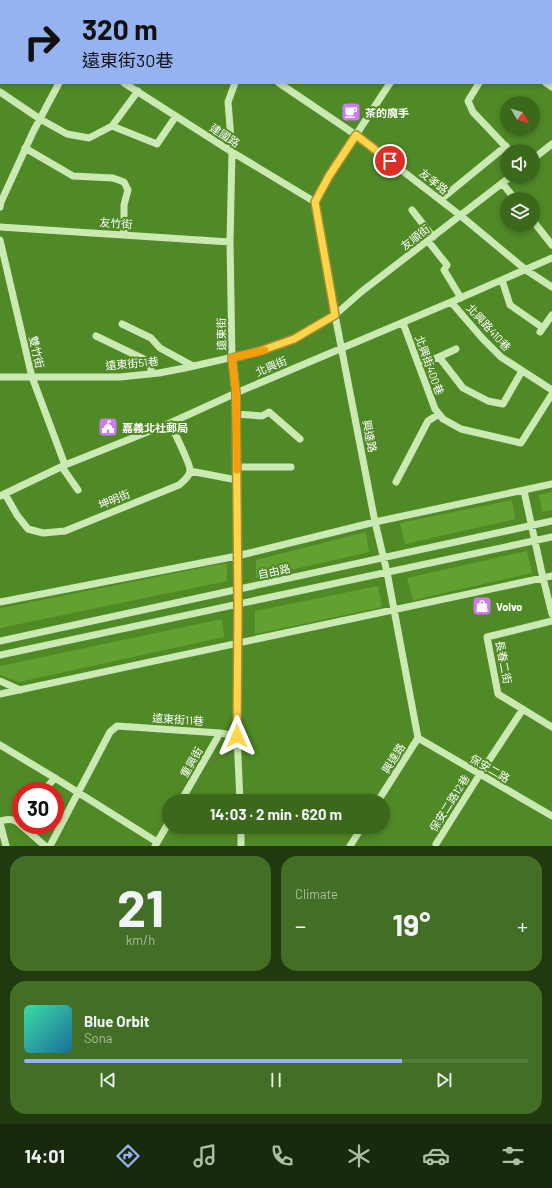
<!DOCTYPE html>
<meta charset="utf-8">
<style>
body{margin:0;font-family:Barlow,"Noto Sans TC",sans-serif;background:#436e25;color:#f1f3f6;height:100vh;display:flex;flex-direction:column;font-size:15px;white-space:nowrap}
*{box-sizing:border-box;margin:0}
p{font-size:13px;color:#acbea3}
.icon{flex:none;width:22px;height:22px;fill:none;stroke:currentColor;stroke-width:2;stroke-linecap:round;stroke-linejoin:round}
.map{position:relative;height:846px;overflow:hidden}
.sheet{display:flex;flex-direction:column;gap:10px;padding:10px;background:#21390f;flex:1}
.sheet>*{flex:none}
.hud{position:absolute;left:0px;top:0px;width:552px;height:84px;box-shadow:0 2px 6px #0003;background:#95b2f1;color:#111;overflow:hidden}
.needle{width:26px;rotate:128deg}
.controls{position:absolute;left:500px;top:96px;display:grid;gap:8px}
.controls a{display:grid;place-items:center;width:40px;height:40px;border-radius:50%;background:#3c681c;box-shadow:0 2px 6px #0003;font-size:20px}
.speed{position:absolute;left:12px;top:782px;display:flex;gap:8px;font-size:20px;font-weight:700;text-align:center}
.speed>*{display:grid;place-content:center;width:52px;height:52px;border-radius:50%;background:#3c681c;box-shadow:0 2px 6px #0003;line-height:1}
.speed .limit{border:6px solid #d22;background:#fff;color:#111}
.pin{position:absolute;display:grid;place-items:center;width:34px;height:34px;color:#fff;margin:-17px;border:2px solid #fff;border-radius:50%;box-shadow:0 1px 4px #0007}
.me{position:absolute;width:44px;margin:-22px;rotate:0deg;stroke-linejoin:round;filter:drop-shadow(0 0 3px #0008)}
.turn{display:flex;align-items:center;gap:14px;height:84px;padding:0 16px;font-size:18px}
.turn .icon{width:52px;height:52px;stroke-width:2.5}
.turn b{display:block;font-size:28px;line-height:34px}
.big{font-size:30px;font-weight:700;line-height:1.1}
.sheet .tile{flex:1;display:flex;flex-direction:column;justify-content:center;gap:6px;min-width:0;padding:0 14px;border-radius:16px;background:#436e25}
.sheet .dial{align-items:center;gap:0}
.dial b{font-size:52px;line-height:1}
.song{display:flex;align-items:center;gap:12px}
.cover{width:48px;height:48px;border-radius:6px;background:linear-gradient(135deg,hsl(160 70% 55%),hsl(200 70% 35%))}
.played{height:4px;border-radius:2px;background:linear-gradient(90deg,#95b2f1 75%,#557b3b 75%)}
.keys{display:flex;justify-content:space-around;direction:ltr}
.heat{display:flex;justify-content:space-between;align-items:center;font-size:22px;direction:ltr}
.sheet .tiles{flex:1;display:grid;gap:10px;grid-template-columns:1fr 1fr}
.tile:last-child{grid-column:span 2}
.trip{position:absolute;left:162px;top:794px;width:228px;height:40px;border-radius:20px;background:#3c681c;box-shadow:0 2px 6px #0003;font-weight:700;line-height:40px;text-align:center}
.menu{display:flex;height:64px;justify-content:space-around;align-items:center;background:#182a0b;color:#acbea3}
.menu .icon{width:28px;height:28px}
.menu .selected{color:#95b2f1}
.menu b{font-size:18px;color:#f1f3f6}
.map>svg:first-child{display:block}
.green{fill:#62a130}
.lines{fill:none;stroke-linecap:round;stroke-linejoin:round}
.minor{stroke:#cbe9b3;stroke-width:7}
.route-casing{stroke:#a68a30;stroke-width:10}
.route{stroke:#ffd54a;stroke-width:7}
.slow{stroke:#f59e0b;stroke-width:7}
.labels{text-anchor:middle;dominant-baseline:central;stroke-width:4;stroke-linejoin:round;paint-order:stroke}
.poi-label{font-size:11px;font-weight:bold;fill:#fff;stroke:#508a26;text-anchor:start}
.street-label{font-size:11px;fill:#fff;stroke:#508a26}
</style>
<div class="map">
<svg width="552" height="846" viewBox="0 0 552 846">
<rect width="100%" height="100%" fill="#508a26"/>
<path class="green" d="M552,492V510L542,512L539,495Z
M512,500L515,519L405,544L400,523Z
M366,532L369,552L256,578V560Z
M527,551L532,573L413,600L407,578Z
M227,563V581L0,628V609L2,608Z
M378,586L382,607L255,634V611Z
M222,619L224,637L19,682L0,675V666Z"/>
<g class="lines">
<path class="minor" d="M147,0L149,1
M507,0L508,1
M72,1L73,0
M205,1L206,0
M288,1L289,0
M345,1L346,0
M443,1L444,0
M0,4H1
M551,28L552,29
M0,52L1,50
M124,83L232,152L315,202
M235,83L228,102L232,152L230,242L232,358L236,393L238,604L237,736L240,801
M279,83L356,135L461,216L526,270L552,287
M479,83L468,101L473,112L510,151
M546,83L552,87
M0,92L40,119L67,134L89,138L112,126L138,91
M112,126L157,144L176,116
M25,148L73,176L113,178L124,182L128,190L124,205V235
M533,159L552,144
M502,183L515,199
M440,200L506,146
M0,207L1,202L33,132L59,83
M412,210L433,237
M533,221L552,245
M0,227L230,242
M0,240L32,377L65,465
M428,241L447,265L444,270L461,298
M502,280L510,305L543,328
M451,302L483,339L501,357L552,390
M403,323L435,409L443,419L461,429L521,443L552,394
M122,324L151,338L160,348L193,366
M540,332L552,315
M96,336L152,363L150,374
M439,357L456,349
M418,364L439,357L463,388L488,401L503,404L522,371
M0,377H120L159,373L185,368L260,351L294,339L335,315L361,292L510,177
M236,414L262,416L269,412L300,439
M62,467L78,490
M237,467H291
M190,471L237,480
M396,482L428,421L439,414
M524,491L543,578L552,614
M5,494L17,515L28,529L43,533L65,531L179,485C183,481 190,477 190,470C190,463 174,432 170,423
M0,496L65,465L170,423L236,393L451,302L552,258
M0,602L237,556L375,522L552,484
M552,621L487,637L498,694L552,727
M0,641L552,521
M0,655L552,537
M0,681L20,690
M0,694L552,576
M418,738L552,816
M0,745L55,778L157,842
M43,791L55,778
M181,801L220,733
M378,801L418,738L387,572L375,522L335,315L315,202L329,176L390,83
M0,821C9,819 14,818 21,825
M0,823L6,846
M21,825L45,846
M241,827V846
M436,844L480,774L523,709
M50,846L110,732L117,726L220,733L237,736
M155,846L169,822
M350,846L362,827"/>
</g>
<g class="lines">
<defs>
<path id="route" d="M237,736L238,604L236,393L232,358L260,351L294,339L335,315L315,202L329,176L356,135L390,161"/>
</defs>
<use href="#route" class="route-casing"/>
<use href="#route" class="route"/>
<path class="slow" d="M237,470L236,393L232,358L265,350"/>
</g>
<defs>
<symbol id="cafe-square" viewBox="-11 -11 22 22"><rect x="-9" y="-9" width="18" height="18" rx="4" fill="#d178f3" stroke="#508a26"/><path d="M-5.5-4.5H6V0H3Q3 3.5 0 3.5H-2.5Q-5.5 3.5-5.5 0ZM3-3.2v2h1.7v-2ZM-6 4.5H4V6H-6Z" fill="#fff"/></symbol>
<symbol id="civic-square" viewBox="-11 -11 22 22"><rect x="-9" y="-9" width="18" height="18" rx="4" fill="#d178f3" stroke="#508a26"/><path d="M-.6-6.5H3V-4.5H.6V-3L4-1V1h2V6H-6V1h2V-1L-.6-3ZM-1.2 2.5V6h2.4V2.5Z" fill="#fff"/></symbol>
<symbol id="shop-square" viewBox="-11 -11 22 22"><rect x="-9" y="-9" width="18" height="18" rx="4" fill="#d178f3" stroke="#508a26"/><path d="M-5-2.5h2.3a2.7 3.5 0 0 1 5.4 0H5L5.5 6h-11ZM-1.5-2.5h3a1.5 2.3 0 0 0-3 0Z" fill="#fff"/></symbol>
</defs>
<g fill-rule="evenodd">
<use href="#cafe-square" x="340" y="101" width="22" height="22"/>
<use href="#civic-square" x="97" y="416" width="22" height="22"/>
<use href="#shop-square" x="471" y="595" width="22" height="22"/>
</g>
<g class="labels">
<g class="poi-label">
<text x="365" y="112">茶的魔手</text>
<text x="122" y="427">嘉義北社郵局</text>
<text x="496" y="606">Volvo</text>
</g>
<g class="street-label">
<text transform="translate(225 135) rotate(33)">建國路</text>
<text transform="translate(434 181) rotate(38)">友孝路</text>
<text transform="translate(116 223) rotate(4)">友竹街</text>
<text transform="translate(415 237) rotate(-38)">友順街</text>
<text transform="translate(489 327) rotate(47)">北興路410巷</text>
<text transform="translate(221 334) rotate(-91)">遠東街</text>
<text transform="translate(37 352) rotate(77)">雙竹街</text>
<text transform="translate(132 363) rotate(-5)">遠東街51巷</text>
<text transform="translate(430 365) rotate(70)">北興街400巷</text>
<text transform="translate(271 366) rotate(-23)">北興街</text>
<text transform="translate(370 436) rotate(79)">興達路</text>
<text transform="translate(114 499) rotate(-22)">坤明街</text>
<text transform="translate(274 571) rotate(-12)">自由路</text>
<text transform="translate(504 662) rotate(79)">長春二街</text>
<text transform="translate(178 719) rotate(4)">遠東街11巷</text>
<text transform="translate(393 758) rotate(-58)">興達路</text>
<text transform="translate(191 762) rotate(-60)">重興街</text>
<text transform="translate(490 768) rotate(30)">保安二路</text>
<text transform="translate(449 803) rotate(-58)">保安二路12巷</text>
</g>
</g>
</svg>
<div class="controls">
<a><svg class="needle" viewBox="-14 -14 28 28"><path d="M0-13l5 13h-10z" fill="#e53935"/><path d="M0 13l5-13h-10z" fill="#acbea3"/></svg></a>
<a><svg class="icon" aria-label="sound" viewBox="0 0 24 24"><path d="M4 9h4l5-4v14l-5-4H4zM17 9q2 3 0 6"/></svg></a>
<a><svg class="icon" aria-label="layers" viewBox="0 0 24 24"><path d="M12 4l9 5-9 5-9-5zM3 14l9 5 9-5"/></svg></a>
</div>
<div class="speed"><div class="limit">30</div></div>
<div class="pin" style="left:390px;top:161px;background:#d93025"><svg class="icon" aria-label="arrive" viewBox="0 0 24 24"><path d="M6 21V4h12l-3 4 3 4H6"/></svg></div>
<svg class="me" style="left:237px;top:736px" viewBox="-20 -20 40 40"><path d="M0-17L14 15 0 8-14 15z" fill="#ffd54a" stroke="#fff" stroke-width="4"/></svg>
<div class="trip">14:03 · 2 min · 620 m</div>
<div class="hud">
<div class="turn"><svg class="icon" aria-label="right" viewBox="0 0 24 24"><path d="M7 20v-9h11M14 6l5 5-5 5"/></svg><div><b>320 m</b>遠東街30巷</div></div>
</div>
</div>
<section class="sheet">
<div class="tiles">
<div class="tile dial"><b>21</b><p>km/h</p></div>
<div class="tile"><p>Climate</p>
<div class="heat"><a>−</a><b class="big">19°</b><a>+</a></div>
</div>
<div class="tile">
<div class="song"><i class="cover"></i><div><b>Blue Orbit</b><p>Sona</p></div></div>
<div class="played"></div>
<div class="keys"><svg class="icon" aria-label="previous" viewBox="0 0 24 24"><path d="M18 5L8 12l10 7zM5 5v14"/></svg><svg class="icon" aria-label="pause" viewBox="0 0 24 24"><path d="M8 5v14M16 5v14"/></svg><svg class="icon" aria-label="next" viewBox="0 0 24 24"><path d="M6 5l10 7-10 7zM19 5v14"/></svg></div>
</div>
</div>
</section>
<nav class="menu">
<b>14:01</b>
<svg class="icon selected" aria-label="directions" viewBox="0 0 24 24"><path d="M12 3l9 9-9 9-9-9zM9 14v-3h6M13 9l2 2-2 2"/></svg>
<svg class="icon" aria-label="music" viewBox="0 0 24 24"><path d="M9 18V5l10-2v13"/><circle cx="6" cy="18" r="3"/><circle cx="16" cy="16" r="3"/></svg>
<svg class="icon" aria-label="phone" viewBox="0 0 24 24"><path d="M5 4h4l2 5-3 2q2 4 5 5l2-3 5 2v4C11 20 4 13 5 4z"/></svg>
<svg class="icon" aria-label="climate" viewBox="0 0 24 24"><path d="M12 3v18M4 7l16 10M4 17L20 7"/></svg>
<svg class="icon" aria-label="car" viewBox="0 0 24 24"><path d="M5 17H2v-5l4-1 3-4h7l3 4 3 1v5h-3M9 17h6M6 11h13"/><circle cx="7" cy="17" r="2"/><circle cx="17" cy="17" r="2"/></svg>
<svg class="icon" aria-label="filters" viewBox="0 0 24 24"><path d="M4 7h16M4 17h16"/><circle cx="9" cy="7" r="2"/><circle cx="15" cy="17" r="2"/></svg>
</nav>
